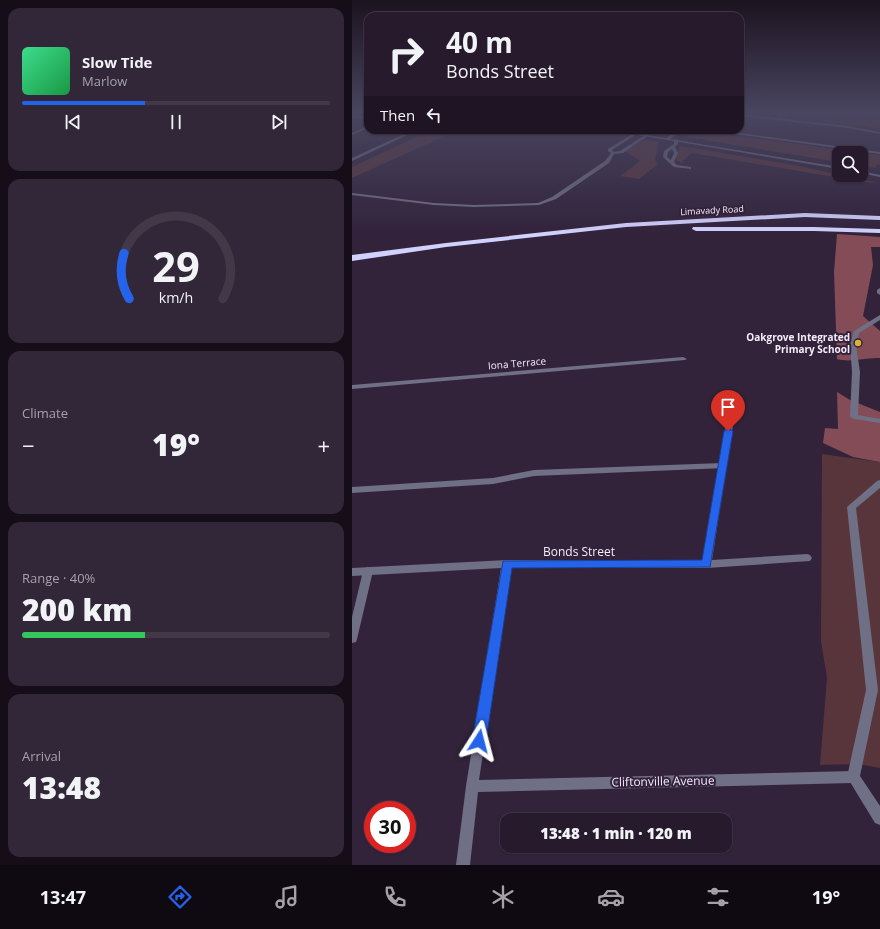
<!DOCTYPE html>
<meta charset="utf-8">
<style>
body{margin:0;font-family:"Open Sans",sans-serif;background:#322738;color:#f1f3f6;height:100vh;display:flex;flex-direction:column;font-size:15px;white-space:nowrap}
*{box-sizing:border-box;margin:0}
p{font-size:13px;color:#a4a1a9}
.icon{flex:none;width:22px;height:22px;fill:none;stroke:currentColor;stroke-width:2;stroke-linecap:round;stroke-linejoin:round}
.map{position:relative;flex:1;overflow:hidden}
.details{display:flex;flex-direction:column;gap:8px;padding:8px;background:#150e18;width:352px}
.details>*{flex:none}
.top-card{position:absolute;left:12px;top:12px;width:380px;height:122px;border-radius:12px;box-shadow:0 1px 3px #0004,0 0 0 1px #423848;background:#261a2c;color:#f1f3f6;overflow:hidden}
.tools{position:absolute;left:480px;top:146px;display:grid;gap:8px}
.tools a{display:grid;place-items:center;width:36px;height:36px;border-radius:8px;background:#261a2c;box-shadow:0 1px 3px #0004,0 0 0 1px #423848;font-size:20px}
.speed{position:absolute;left:12px;top:801px;display:flex;gap:8px;font-size:20px;font-weight:700;text-align:center}
.speed>*{display:grid;place-content:center;width:52px;height:52px;border-radius:50%;background:#261a2c;box-shadow:0 1px 3px #0004,0 0 0 1px #423848;line-height:1}
.speed .limit{border:6px solid #d22;background:#fff;color:#111}
.pin{position:absolute;display:grid;place-items:center;width:34px;height:34px;color:#fff;margin:-41px -17px;border-radius:50% 50% 50% 0;rotate:-45deg;box-shadow:0 0 4px #0007}
.pin .icon{rotate:45deg}
.me{position:absolute;width:44px;margin:-22px;rotate:9deg;stroke-linejoin:round;filter:drop-shadow(0 0 3px #0008)}
.turn{display:flex;align-items:center;gap:14px;height:84px;padding:0 16px;font-size:18px}
.turn .icon{width:52px;height:52px;stroke-width:2.5}
.turn b{display:block;font-size:28px;line-height:34px}
.then{display:flex;align-items:center;height:38px;padding:0 16px;background:#0003;gap:8px;font-size:15px}
.big{font-size:30px;font-weight:800;line-height:1.1}
.details .widget{flex:1;display:flex;flex-direction:column;justify-content:center;gap:6px;min-width:0;padding:0 14px;border-radius:12px;background:#322738}
.details .dial{align-items:center;gap:0}
.dial svg{height:104px;overflow:visible;fill:none;stroke:#423848;stroke-width:7;stroke-linecap:round;text-anchor:middle}
.dial text{fill:#f1f3f6;stroke:none}
.song{display:flex;align-items:center;gap:12px}
.cover{width:48px;height:48px;border-radius:6px;background:linear-gradient(135deg,hsl(150 70% 55%),hsl(140 70% 35%))}
.played{height:4px;border-radius:2px;background:linear-gradient(90deg,#2563eb 40%,#423848 40%)}
.keys{display:flex;justify-content:space-around;direction:ltr}
.heat{display:flex;justify-content:space-between;align-items:center;font-size:22px;direction:ltr}
.charge{height:6px;border-radius:3px;background:linear-gradient(90deg,#34c759 40%,#423848 0)}
.trip{position:absolute;left:148px;top:813px;width:232px;height:40px;border-radius:12px;background:#261a2c;box-shadow:0 1px 3px #0004,0 0 0 1px #423848;font-weight:800;line-height:40px;text-align:center}
.tabs{display:flex;height:64px;justify-content:space-around;align-items:center;background:#0f0a12;color:#a4a1a9}
.tabs .icon{width:28px;height:28px}
.tabs .current{color:#2563eb}
.tabs b{font-size:18px;color:#f1f3f6}
main{display:flex;flex:1;min-height:0}
.map>svg:first-child{display:block}
.green{fill:#58353b}
.forest{fill:#844c57}
.lines{fill:none;stroke-linecap:round;stroke-linejoin:round}
.lane{fill:#6f6f85;fill-rule:evenodd}
.street{fill:#6f6f85;fill-rule:evenodd}
.highway{fill:#d1d1fd;fill-rule:evenodd}
.route{fill:#2563eb;stroke:#184099}
.poi-dot{fill:#dbb233;stroke:#32233b;stroke-width:1.5}
.labels{text-anchor:middle;dominant-baseline:central;stroke-width:4;stroke-linejoin:round;paint-order:stroke}
.far-street-label{font-size:9px;fill:#f5ebfb;stroke:#32233b}
.poi-label{font-size:10px;font-weight:bold;fill:#f5ebfb;stroke:#32233b;text-anchor:end}
.street-label{font-size:10px;fill:#f5ebfb;stroke:#32233b}
.near-street-label{font-size:12px;fill:#f5ebfb;stroke:#32233b}
</style>
<main>
<section class="details">
<div class="widget">
<div class="song"><i class="cover"></i><div><b>Slow Tide</b><p>Marlow</p></div></div>
<div class="played"></div>
<div class="keys"><svg class="icon" aria-label="previous" viewBox="0 0 24 24"><path d="M18 5L8 12l10 7zM5 5v14"/></svg><svg class="icon" aria-label="pause" viewBox="0 0 24 24"><path d="M8 5v14M16 5v14"/></svg><svg class="icon" aria-label="next" viewBox="0 0 24 24"><path d="M6 5l10 7-10 7zM19 5v14"/></svg></div>
</div>
<div class="widget dial"><svg viewBox="0 0 100 80">
<path d="M14 69A42 42 0 1 1 86 69"/>
<path d="M14 69A42 42 0 0 1 10 34" stroke="#2563eb"/>
<text x="50" y="56" font-size="32" font-weight="700">29</text>
<text x="50" y="72" font-size="11">km/h</text>
</svg></div>
<div class="widget"><p>Climate</p>
<div class="heat"><a>−</a><b class="big">19°</b><a>+</a></div>
</div>
<div class="widget"><p>Range · 40%</p><b class="big">200 km</b><div class="charge"></div></div>
<div class="widget"><p>Arrival</p><b class="big">13:48</b></div>
</section>
<div class="map">
<svg width="528" height="865" viewBox="0 0 528 865">
<rect width="100%" height="100%" fill="#32233b"/>
<path class="green" d="M456,112H528V129L464,120V116Z
M79,130H106L0,178V167Z
M346,132L362,135L364,133L528,155V165L526,164L523,168L509,166V153H487V162L334,137L339,133Z
M292,140L307,142L303,160L306,164L287,179L268,176L288,161L273,151Z
M329,146L442,165L527,183L512,182L340,153L330,161L332,162L330,163L324,160L327,147Z
M470,454L528,462V768L506,764L468,765L475,678L469,641Z"/>
<path class="forest" d="M485,234L528,237V247H519L521,265L511,316L528,331V358C514,357 499,363 485,359L482,272Z
M485,392L498,400L528,412V462L501,457L471,443L473,428L486,429Z"/>
<g class="lines">
<path class="lane" d="M430,112H434L428,120H426Z
M16,126V128L0,135V133Z
M61,130H66L0,161V158Z
M354,130H365L528,152V154Z
M282,133L285,134L260,150L262,152L268,151L293,135L296,136L271,153L262,154L257,163L204,199L187,205L122,207L82,205L0,195V193L82,203L122,205L186,203L200,197L253,161L259,153L256,151V149Z
M324,139L326,140V144L323,147L326,153L322,162L325,165L339,167V169L322,167L311,157L312,151L322,144V140ZM320,149L322,153L319,160L315,157L316,152Z
M528,288V295L525,293V290Z
M528,315V320L507,333L504,345L508,372L506,415L528,419V423L502,419L498,417L500,372L498,345L502,331Z
M370,463L374,466L373,468L182,476L141,484L0,493V487L141,478L182,470Z
M528,480V488L504,508L526,690L508,776L528,806V825L523,823L495,777L514,690L495,507L525,481Z
M16,567L19,568L21,571L5,639L4,642L0,643V617L11,571L13,568Z"/>
<path class="street" d="M388,114L496,126L528,132V134L496,128L388,116Z
M0,115L16,117V119L0,117Z
M256,130H265L314,138L327,130H332L318,139L487,167V169Z
M509,171L528,175V177L509,173Z
M331,357L335,359L333,360L0,389V385Z
M375,417H378L382,419L360,560L455,554L458,555L460,558L458,561L355,568H159L127,780L501,771L505,773L507,777L505,781L501,783L126,792L118,865H104L114,786L149,568L0,576V568L155,560H351Z"/>
<path class="highway" d="M453,213L528,216V220L453,217L274,227L94,247L0,261V255L94,243L274,223Z
M341,227H462L528,229V233L462,231H344L340,229Z"/>
</g>
<linearGradient id="sky" x2="0" y2="1"><stop stop-color="#1c1320"/><stop offset="0.48" stop-color="#494560"/><stop offset="1" stop-color="#494560" stop-opacity="0"/></linearGradient>
<rect width="528" height="234" fill="url(#sky)"/>
<path class="route" d="M376,428L381,431L358,567L160,568L134,741L132,746L127,748L122,746L120,741L151,561L350,560L372,431Z"/>
<circle class="poi-dot" cx="506" cy="343" r="4"/>
<g class="labels">
<g class="far-street-label">
<text transform="translate(360 210) rotate(-3)">Limavady Road</text>
</g>
<g class="poi-label">
<text x="498" y="337">Oakgrove Integrated<tspan x="498" dy="12">Primary School</tspan></text>
</g>
<g class="street-label">
<text transform="translate(165 363) rotate(-5)">Iona Terrace</text>
</g>
<g class="near-street-label">
<text x="227" y="551">Bonds Street</text>
<text transform="translate(311 781) rotate(-1)">Cliftonville Avenue</text>
</g>
</g>
</svg>
<div class="tools">
<a><svg class="icon" aria-label="search" viewBox="0 0 24 24"><circle cx="10" cy="10" r="6"/><path d="M15 15l6 6"/></svg></a>
</div>
<div class="speed"><div class="limit">30</div></div>
<div class="pin" style="left:376px;top:431px;background:#d93025"><svg class="icon" aria-label="arrive" viewBox="0 0 24 24"><path d="M6 21V4h12l-3 4 3 4H6"/></svg></div>
<svg class="me" style="left:127px;top:741px" viewBox="-20 -20 40 40"><path d="M0-17L14 15 0 8-14 15z" fill="#2563eb" stroke="#fff" stroke-width="4"/></svg>
<div class="trip">13:48 · 1 min · 120 m</div>
<div class="top-card">
<div class="turn"><svg class="icon" aria-label="right" viewBox="0 0 24 24"><path d="M7 20v-9h11M14 6l5 5-5 5"/></svg><div><b>40 m</b>Bonds Street</div></div>
<div class="then">Then<svg class="icon" aria-label="left" viewBox="0 0 24 24"><path d="M17 20v-9H6M10 6l-5 5 5 5"/></svg></div>
</div>
</div>
</main>
<nav class="tabs">
<b>13:47</b>
<svg class="icon current" aria-label="directions" viewBox="0 0 24 24"><path d="M12 3l9 9-9 9-9-9zM9 14v-3h6M13 9l2 2-2 2"/></svg>
<svg class="icon" aria-label="music" viewBox="0 0 24 24"><path d="M9 18V5l10-2v13"/><circle cx="6" cy="18" r="3"/><circle cx="16" cy="16" r="3"/></svg>
<svg class="icon" aria-label="phone" viewBox="0 0 24 24"><path d="M5 4h4l2 5-3 2q2 4 5 5l2-3 5 2v4C11 20 4 13 5 4z"/></svg>
<svg class="icon" aria-label="climate" viewBox="0 0 24 24"><path d="M12 3v18M4 7l16 10M4 17L20 7"/></svg>
<svg class="icon" aria-label="car" viewBox="0 0 24 24"><path d="M5 17H2v-5l4-1 3-4h7l3 4 3 1v5h-3M9 17h6M6 11h13"/><circle cx="7" cy="17" r="2"/><circle cx="17" cy="17" r="2"/></svg>
<svg class="icon" aria-label="filters" viewBox="0 0 24 24"><path d="M4 7h16M4 17h16"/><circle cx="9" cy="7" r="2"/><circle cx="15" cy="17" r="2"/></svg>
<b>19°</b>
</nav>
